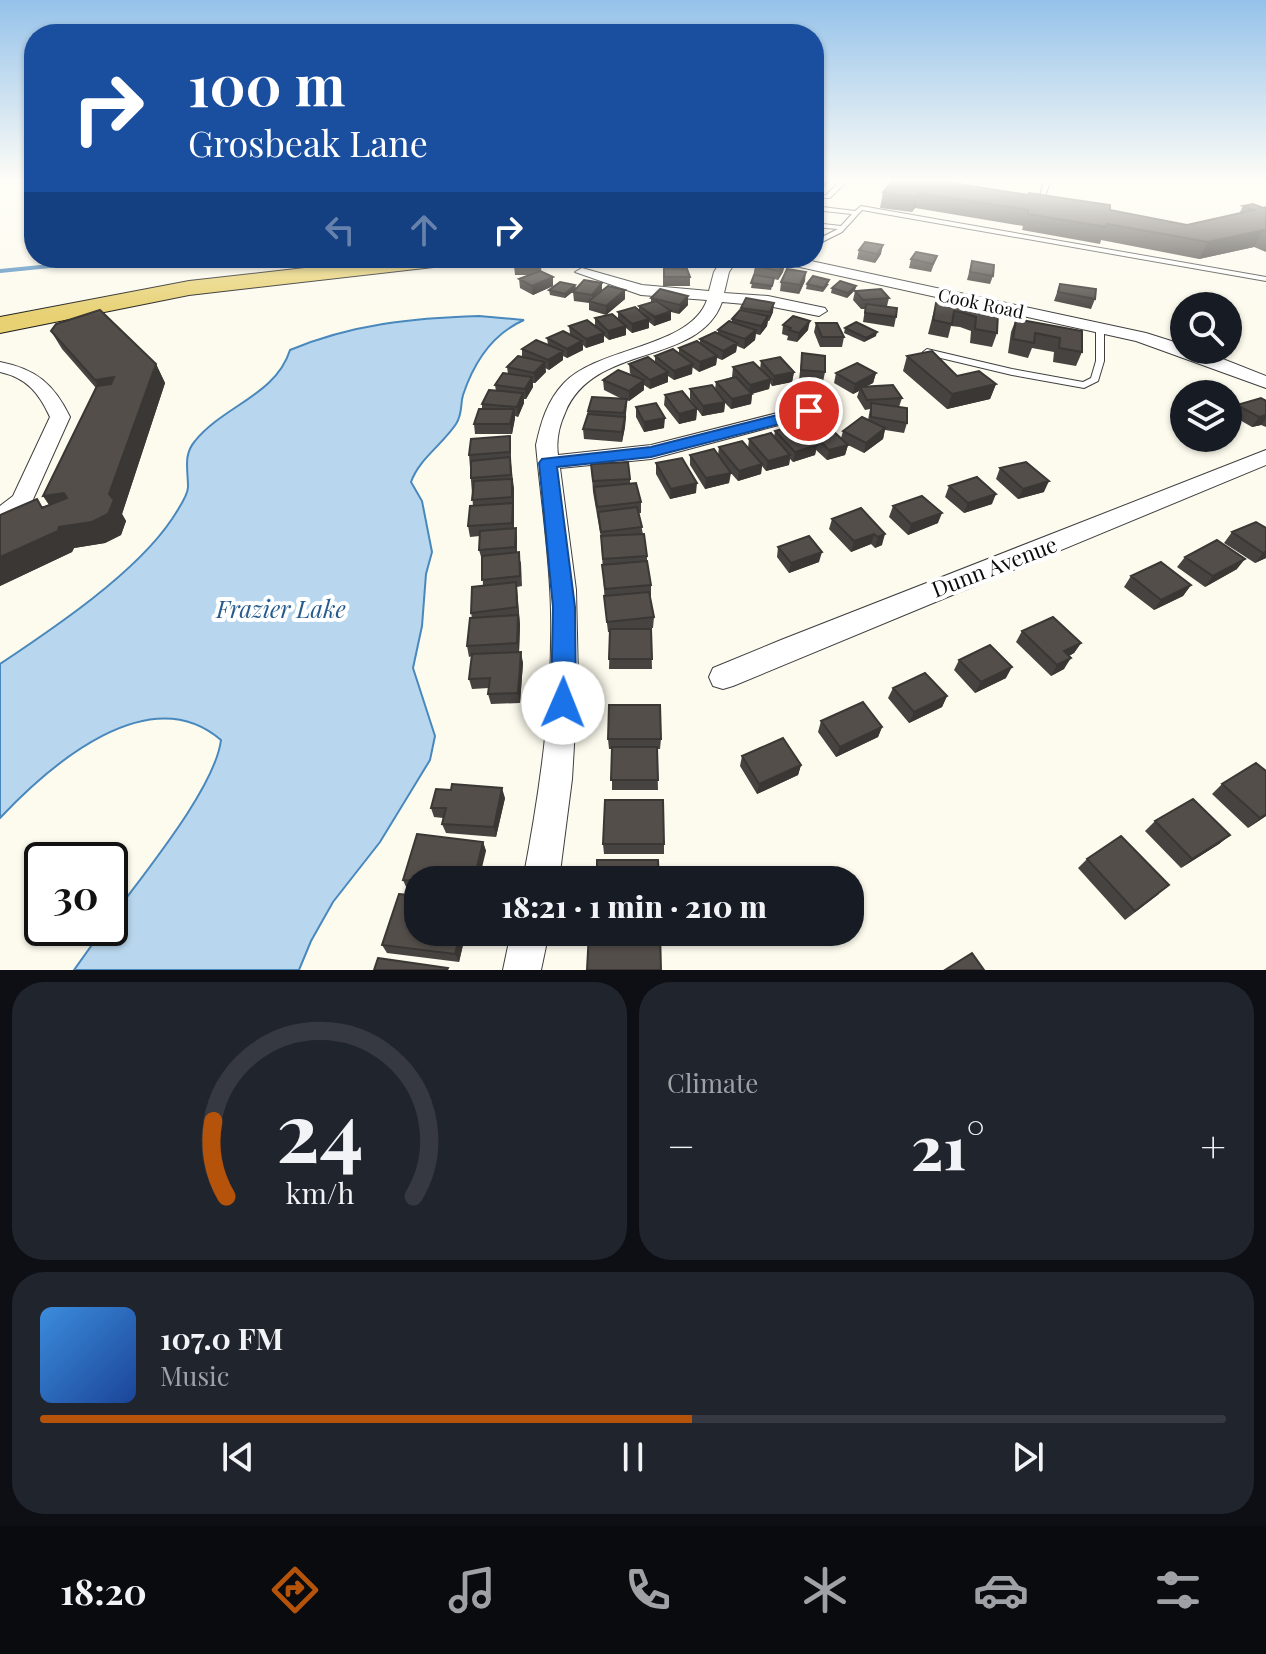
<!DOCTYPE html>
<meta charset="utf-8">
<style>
body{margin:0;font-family:"Playfair Display",serif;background:#20242c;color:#f1f3f6;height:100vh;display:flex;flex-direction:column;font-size:30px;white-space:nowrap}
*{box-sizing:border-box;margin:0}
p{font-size:26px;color:#9ea1a6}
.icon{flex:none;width:44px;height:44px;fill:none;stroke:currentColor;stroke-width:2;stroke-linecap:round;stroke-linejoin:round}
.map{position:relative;height:970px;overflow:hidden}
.sheet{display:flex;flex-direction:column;gap:12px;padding:12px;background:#0d0f14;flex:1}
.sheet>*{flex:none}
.top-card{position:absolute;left:24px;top:24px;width:800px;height:244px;border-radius:32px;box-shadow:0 2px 6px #0004;background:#1a4fa0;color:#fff;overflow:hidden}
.buttons{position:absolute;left:1170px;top:292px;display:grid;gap:16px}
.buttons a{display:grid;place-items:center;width:72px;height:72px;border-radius:50%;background:#171b24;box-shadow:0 2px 6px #0004;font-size:40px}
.speed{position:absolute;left:24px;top:842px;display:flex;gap:16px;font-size:40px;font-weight:700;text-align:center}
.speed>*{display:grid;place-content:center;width:104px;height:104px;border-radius:50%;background:#171b24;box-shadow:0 2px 6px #0004;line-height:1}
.speed .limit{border:4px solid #111;border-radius:12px;background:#fff;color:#111}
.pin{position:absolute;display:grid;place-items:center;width:68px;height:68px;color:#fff;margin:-34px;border:4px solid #fff;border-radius:50%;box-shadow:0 2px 8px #0007}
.me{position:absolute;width:88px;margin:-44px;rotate:1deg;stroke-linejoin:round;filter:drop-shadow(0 0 6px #0008)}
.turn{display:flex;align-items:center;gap:28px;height:168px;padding:0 32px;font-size:36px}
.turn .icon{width:104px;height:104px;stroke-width:2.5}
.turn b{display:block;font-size:56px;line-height:68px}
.lanes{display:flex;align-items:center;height:76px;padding:0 32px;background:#0003;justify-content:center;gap:40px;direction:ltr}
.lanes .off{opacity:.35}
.big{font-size:60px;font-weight:800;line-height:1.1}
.sheet .widget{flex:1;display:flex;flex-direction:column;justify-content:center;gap:12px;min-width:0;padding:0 28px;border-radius:32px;background:#20242c}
.sheet .dial{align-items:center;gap:0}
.dial svg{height:208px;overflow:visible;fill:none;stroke:#363941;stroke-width:7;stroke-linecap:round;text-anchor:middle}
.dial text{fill:#f1f3f6;stroke:none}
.song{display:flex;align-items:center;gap:24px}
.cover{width:96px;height:96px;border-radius:12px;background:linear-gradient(135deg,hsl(210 70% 55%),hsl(220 70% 35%))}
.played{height:8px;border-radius:4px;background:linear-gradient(90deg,#b45309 55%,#363941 55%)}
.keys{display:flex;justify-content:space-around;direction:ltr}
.heat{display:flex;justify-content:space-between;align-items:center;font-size:44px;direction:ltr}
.sheet .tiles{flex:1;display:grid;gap:12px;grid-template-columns:1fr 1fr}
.widget:last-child{grid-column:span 2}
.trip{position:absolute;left:404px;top:866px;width:460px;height:80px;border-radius:32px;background:#171b24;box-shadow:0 2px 6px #0004;font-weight:800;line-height:80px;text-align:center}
.menu{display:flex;height:128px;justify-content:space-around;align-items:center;background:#090b0e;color:#9ea1a6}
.menu .icon{width:56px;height:56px}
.menu .active{color:#b45309}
.menu b{font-size:36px;color:#f1f3f6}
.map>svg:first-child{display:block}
.water{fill:#b8d7ee;stroke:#4988bc;stroke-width:2}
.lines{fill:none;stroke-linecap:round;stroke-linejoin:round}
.stream{stroke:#4988bc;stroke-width:4}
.service-casing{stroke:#3f3f3f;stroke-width:2}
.minor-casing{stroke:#3f3f3f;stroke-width:2}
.primary-casing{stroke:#1d1d1d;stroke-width:2}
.service{fill:#fff;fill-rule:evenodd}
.minor{fill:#fff;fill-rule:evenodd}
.primary{fill:#e7d173;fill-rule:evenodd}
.wall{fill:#474340}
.shaded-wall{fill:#3a3734}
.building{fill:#534e4a;stroke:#3a3734;stroke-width:2}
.route{fill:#1a73e8;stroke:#114b97;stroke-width:2}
.labels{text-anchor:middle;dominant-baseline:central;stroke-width:8;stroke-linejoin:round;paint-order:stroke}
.far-street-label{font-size:18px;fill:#0c0c0c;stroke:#fff}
.street-label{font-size:22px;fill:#0c0c0c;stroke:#fff}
.water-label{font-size:24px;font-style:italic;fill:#265b8e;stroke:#fff}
</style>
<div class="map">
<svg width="1266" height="970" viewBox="0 0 1266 970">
<rect width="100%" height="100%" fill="#fdfbee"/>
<path class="water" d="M479,316L524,320C492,334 474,362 463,395C460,405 463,413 456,424C442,445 419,459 411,482L422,501L432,552L426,574L422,626L413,668L435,736L430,760L380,842L333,902L311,941L299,970H74L104,928H110V920C140,878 215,789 221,740C149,678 50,765 0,818V664C54,628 136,573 172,519C177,511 188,496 188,487C188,469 183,455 195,441C223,406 276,395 290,350C352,324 413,318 479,316Z"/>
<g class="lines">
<path class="stream" d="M0,271L131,258"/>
<defs>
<path id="service" d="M841,180H848L830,198H814V194L826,195Z
M1045,180H1051L1041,206L1036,207Z
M814,206L855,211L861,206L1266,277V281L862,210L842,232L814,246V241L838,229L814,227V223L841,226L852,214L814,210Z
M1100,325L1104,328V361L1098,381L1084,388L1012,375L924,354L923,352L927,349L1012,369L1083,382L1091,378L1096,361V328Z"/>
<path id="minor" d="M723,258H738L729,272L724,293L768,296L825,308L827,311L819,316L768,306L722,302C699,367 593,342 565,413C559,426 556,441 558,455L651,445L809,405L819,411L816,415L651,459L560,468L576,590L578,679L572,779L559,880H523C540,791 553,701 551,611C550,555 541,500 536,445C541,422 547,401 564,383C600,346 690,348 707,300L641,295L575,272L582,268L642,285L709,291L714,272Z
M770,258H797L1146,333L1184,345V350H1200L1266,376V388L1136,341L777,262Z
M0,362C36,369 54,384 70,417L30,506L0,525V506L13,496L50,417C39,393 27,378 0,372Z
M1266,450V465L733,686L723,689L713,686L709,677L713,668L781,640Z
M511,932H549L541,970H503Z"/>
<path id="primary" d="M392,258H462L451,265L189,295L0,333V317L189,281Z"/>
</defs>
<use href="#service" class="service-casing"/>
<use href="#minor" class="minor-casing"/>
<use href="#primary" class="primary-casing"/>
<use href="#service" class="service"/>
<use href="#minor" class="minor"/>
<use href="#primary" class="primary"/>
</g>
<path class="wall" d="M814,180H830L821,192L814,191Z
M893,180L1110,210L1187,225L1239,214L1243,206L1266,207V252L1254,247L1199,259L1101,240L1100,244L1022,230L1023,226L915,208L912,212L880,208L883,192Z
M859,250L881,254L875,263L857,259Z
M937,256L931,272L909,268L911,259Z
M516,258H558L547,264L542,262L541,271L553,277V286L533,295L520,288L519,279L530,275H515L514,266Z
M619,258H639L638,268L619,267Z
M663,258H694L690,266H688V271L690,277V286H663Z
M972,261L993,276L990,284L967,280Z
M785,263L783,272L778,280L774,279L771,290L751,288L755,266Z
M805,281L799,294L780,291L781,282Z
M602,283V290H625V299L606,315L589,310V303L574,301L573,292L575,290L565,298L550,295L549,290L575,285L576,289Z
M807,284H829L823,292L806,289Z
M1060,284L1095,299L1091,309L1054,301Z
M856,286L855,290L847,298L831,293L832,288Z
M855,291L889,298L887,306L896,317L894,327L863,322L865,309H861L853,300Z
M651,298L688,305L679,314L671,312V320L654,326L649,322V328L632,333L626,328V335L609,340L604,336V342L586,348L583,345V350L567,358L563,356V360L549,370L545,368L546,372L535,383H533V387L526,399H524V403L518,417L515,416L512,434H475L474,424L482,409V404L496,391L495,385L508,374L507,367L522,357V349L548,345L547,338L570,334L569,326H595V318L618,319V312L639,311V306L651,302Z
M936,303L998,313L997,333L992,347L970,343L971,331L960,327L951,326L948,338L928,334Z
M741,308L773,312L769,321H768L767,326L760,335L756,334L755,340L744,349L737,346L736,352L722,360L717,358L716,365L699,372L692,367V374L674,380L668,376V382L650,389L644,385V390L629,401L627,400L625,427L622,442L584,439L583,429L588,411L622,399L604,390L603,380L633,376L630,373L629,364L655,362V356L679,354V348L700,344V339L718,333V330L732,322V319L741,310Z
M1016,319L1082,331V352L1076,366L1053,362L1054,352L1032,348L1028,358L1008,353L1011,332Z
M816,323L844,337L842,347H820L814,332Z
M783,325L808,330L797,342L787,340L788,336L782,334Z
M845,328L876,336L864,342L844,333Z
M51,331L156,364L165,383L122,514L126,521L121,535L105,543L74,548L72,552L0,586V515L49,505L96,388L62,349Z
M802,353L825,372L823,382L799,380Z
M907,356L957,376L996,384L990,399L947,409L903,371Z
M761,361L794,372L792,382L772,386L770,383L769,389L752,394L751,404L731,409L725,403L724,412L702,416L690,399V389H715L716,382L732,377L733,367L760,369Z
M836,373H876L873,383L867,386L902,398L899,407L907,423L904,433L885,430L883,439L864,453L848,445L845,455L827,460L816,450L815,455L793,462L790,459L789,465L766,471L762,466L761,474L738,481L730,472L729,483L705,489L690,465V455H718L719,447L748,448L749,439L774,437L775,431L812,440L813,434L841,438L843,431L868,420L870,409L865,410L857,397L859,391L853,394L834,383Z
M665,395L697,409L696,420L679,424L664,405Z
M1266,401V427L1261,425L1252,427L1231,415L1237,405Z
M636,407L664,428L644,432L636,417Z
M511,446V463L514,489V528H516L517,539V552L521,563L522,586L517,587L520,625L519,652L523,663L520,703L491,704L488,694L489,688L472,689L469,679L472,656L469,657L467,646L472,618L471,613L483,586L482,560L479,550L480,536L470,537L468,526L473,506L469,455Z
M656,463L696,493L670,499L656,474Z
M591,464L630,479V484L641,502V513H639L647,556V564L651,585V596H650L654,617L653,628L645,629H651L652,669H609L610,632H608L605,606L601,538L593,492Z
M1000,468L1044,492L1018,499L996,479Z
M949,486L992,504L964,513L945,497Z
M893,506L938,523L908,535L889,517Z
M861,508L882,545L875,548L871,544L851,552L829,529L832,519Z
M1266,528V558L1255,563L1224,543L1232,532Z
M778,547L819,562L789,573L777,557Z
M1185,557L1237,569L1205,587L1177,567Z
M1131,576L1191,585L1183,596L1154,610L1124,587Z
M1022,631L1081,643L1074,653L1069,656L1064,669L1051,676L1016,642Z
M959,660L1006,678L975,693L954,670Z
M893,688L947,696L942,707L909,723L888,698Z
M821,721L882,727L878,737L836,757L818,732Z
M608,739H661L660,749H657L658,790H612V749H609Z
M742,756L801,765L798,775L757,794L740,766Z
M1266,771V816L1248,828L1212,794L1222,784Z
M505,798L496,837L446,833L442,824L443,818L434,817L431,808Z
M1155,821L1230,835L1219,844L1181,868L1145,831Z
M483,842L486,851L418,880V890L407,889L403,880Z
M603,844H664V854H604Z
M1087,859L1159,894L1125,920L1078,868Z
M466,932L459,962L387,953L382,945Z"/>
<path class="shaded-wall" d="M919,193L915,208L912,212L916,197Z
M1263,230L1254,247L1199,259L1208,242Z
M883,245L881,254L875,263L877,254Z
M550,258H558L547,264V259Z
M785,263L783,272L778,280L779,271Z
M806,272L805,281L799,294L800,285Z
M553,277V286L533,295L532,286Z
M602,283V292L592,302V295Z
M575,285L576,289L565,298V294Z
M856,286L855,290L847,298L848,293Z
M625,290V299L606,315V306Z
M688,296V305L679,314L680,305Z
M774,303L773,312L769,321L770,312Z
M671,311V320L654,326L655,317Z
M768,316L767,326L760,335L761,326Z
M649,319V328L632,333V324Z
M810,321L808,330L797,342L799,333Z
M626,326V335L609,340L608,331Z
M756,330L755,340L744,349L745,339Z
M877,332L876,336L864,342L866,338Z
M604,333V342L586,348V339Z
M582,341L583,350L567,358V349Z
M737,343L736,352L722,360L723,351Z
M563,351V360L549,370L548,360Z
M717,356L716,365L699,372L700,362Z
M545,362L546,372L535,383L534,373Z
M156,364L165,383L122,514L126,521L121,535L105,543L74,548L72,552L0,586V557L59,527L109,494Z
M693,364L692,374L674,380V371Z
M668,372V382L650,389V380Z
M794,372L792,382L772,386L774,376Z
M876,373L873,383L861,389L860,387L859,391L853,394L855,384Z
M114,377L105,399L95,380Z
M532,377L533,387L526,399L525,389Z
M771,379L769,389L749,394L750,385Z
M644,380V390L629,401V391Z
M996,384L990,399L947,409L952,394Z
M523,393L524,403L518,417L517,407Z
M752,394L751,404L731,409L732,399Z
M627,399L625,427L622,442V432L624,421Z
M725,402L724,412L702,416L703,406Z
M514,409L515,419L512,434L510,424Z
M697,409L696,420L679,424V414Z
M1266,415V418L1261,425L1252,427L1259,417Z
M665,418L664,428L644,432V422Z
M885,428L883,439L864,453L866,443Z
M817,445L815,455L793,462L795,452Z
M848,445L845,455L827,460L829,450Z
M790,455L789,465L766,471L768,461Z
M762,464L761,474L738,481L739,471Z
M731,473L729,483L705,489L706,478Z
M512,479L514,489V534L512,523Z
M1049,481L1044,492L1018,499L1023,489Z
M697,483L696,493L670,499L671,489Z
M64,493L78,514L57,517L43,496Z
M996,494L992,504L964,513L968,503Z
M942,513L938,523L908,535L911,524Z
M516,528L517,539L516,557L515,547Z
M874,534L871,544L851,552L854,541Z
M885,534L882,545L875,548L878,537Z
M1266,551V558L1255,563L1263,553Z
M822,552L819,562L789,573L791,563Z
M1245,559L1237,569L1205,587L1213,576Z
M516,582L520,625L519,653L517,643L518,615Z
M1191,585L1183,596L1154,610L1161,600Z
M1081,643L1074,653L1057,662L1064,651Z
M521,652L523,663L520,703L518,693Z
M1071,658L1064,669L1051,676L1057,665Z
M1012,667L1006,678L975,693L981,682Z
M947,696L942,707L909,723L914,712Z
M882,727L878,737L836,757L840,747Z
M801,765L798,775L757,794L759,784Z
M502,788L505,798L496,837L494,827Z
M1266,814V816L1248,828L1260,818Z
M1230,835L1219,844L1181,868L1192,859Z
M483,842L486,851L479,880H474Z
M461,932H466L459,962L455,954Z"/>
<path class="building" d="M814,180H828L821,188L814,187Z
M893,180H934L1028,195L1029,193L1110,205V210L1187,225L1254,210L1243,206L1253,204L1263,208L1266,207V232L1263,230L1208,242L1107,224L1106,227L1028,214V210L919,193L916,197L883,192Z
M865,242L883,245L877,254L859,250Z
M916,252L937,256L933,264L911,259Z
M516,258H541L539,266H514Z
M663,258L688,261V267L662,266Z
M760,259L785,263L779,271L755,266Z
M972,261L994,265L993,276L970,272Z
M664,268L687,269L690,277H664Z
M787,269L806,272L800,285L781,282Z
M540,271L553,277L532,286L519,279Z
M754,275L774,278L772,286L751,283Z
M813,276L829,280L824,288L807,284Z
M584,280L602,283L592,295L573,292Z
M840,281L856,286L848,293L832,288Z
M560,282L575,285L565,294L549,290Z
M1060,284L1096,289L1095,299L1058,292Z
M608,286L625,290L606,306L589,301Z
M660,289L688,296L680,305L651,298Z
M881,289L889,298L863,300L855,291Z
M746,298L774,303L770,312L741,308Z
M656,301L671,311L655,317L639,306Z
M936,303L998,313L997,333L975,329L976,317L964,313L954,311L952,324L933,320Z
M866,304L897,308L896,317L865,313Z
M635,307L649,319L632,324L618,312Z
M100,310L156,364L109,494L114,500L108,514L92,522L59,527L58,531L0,557V515L37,499L42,508L67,498L64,493L43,496L97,386L111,384L114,377L95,380L51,331L56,324Z
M740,310L768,316L761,326L732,319Z
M612,314L626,326L608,331L595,318Z
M793,316L810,321L799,333L789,330L791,328L783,325Z
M1016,319L1082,331V352L1059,348L1060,338L1035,333L1034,343L1013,339Z
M587,320L604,333L586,339L569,326Z
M729,321L756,330L745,339L718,330Z
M856,322L877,332L866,338L845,328Z
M816,323H837L844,337H822Z
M563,331L582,341L567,349L547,338Z
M715,332L737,343L723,351L700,339Z
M536,340L563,351L548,360L522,349Z
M697,341L717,356L700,362L679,348Z
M673,349L693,364L674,371L655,356Z
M932,351L957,376L979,371L996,384L952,394L907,356Z
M802,353L825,356V372L801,370Z
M518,356L545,362L534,373L507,367Z
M648,357L668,372L650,380L629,364Z
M780,357L794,372L774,376L761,361Z
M753,362L771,379L750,385L733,367Z
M857,363L876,373L855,384L836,373Z
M618,370L644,380L629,391L603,380Z
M503,373L532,377L525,389L495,385Z
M736,377L752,394L732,399L716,382Z
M712,385L725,402L703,406L690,389Z
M893,385L902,398L867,400L860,387Z
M489,390L523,393L517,407L482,404Z
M682,391L697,409L679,414L665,395Z
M592,397L627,399L624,413L588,411Z
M1261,398L1266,401V415L1259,417L1237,405Z
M656,403L665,418L644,422L636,407Z
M871,403L907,408V423L871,417Z
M479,409H514L510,424H474Z
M588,414L625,417L622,432L583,429Z
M862,417L885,428L866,443L843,431Z
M797,425L817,445L795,452L775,431Z
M831,429L848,445L829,450L813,434Z
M771,433L790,455L768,461L749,439Z
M510,436V452L469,455L471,439Z
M742,441L762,464L739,471L719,447Z
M714,449L731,473L706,478L690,455Z
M510,457L511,475L471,478V461Z
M682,458L697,483L671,489L656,463Z
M628,462L630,479L593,481L591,464Z
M1026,462L1049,481L1023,489L1000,468Z
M977,477L996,494L968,503L949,486Z
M512,479V497L472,500L474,481Z
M636,483L641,502L597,507L594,487Z
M922,496L942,513L911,524L893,506Z
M513,503L512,523L468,526L470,506Z
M637,507L642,527L601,532L598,512Z
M861,508L885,534L878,537L874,534L854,541L832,519Z
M1256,522L1266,528V551L1263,553L1232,532Z
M516,528L515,547L479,550L480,531Z
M644,534L647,556L603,559L601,536Z
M809,536L822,552L791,563L778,547Z
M1217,540L1245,559L1213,576L1185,557Z
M519,552L520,576L482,580V556Z
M647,561L651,585L605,589L602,565Z
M1161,562L1191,585L1161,600L1131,576Z
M516,582L517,607L471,613L472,587Z
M649,592L654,617L607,622L604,596Z
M518,615L517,643L467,646L470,618Z
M1053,617L1081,643L1064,651L1071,658L1057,665L1022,631Z
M610,629H651L652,659H609Z
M990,645L1012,667L981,682L959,660Z
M521,652L518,693L488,694L490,678L469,679L472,654Z
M925,673L947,696L914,712L893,688Z
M863,702L882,727L840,747L821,721Z
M609,705H660L661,739H608Z
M783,738L801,765L759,784L742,756Z
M612,747H657L658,780H611Z
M1256,763L1266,771V814L1260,818L1222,784Z
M452,784L502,788L494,827L442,824L446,808H431L436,789L451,790Z
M1193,799L1230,835L1192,859L1155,821Z
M605,800H663L664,844H603Z
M417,834L483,842L474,880H418V881L403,880Z
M1121,836L1169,885L1135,911L1087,859Z
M597,860H658L659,880H597Z
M399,894L418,896V932H461L455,954L382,945Z
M589,932H660L661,970H587Z
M972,953L984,970H945Z
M378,958L448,968L447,970H374Z"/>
<linearGradient id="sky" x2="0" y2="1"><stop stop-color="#95c2ea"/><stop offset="0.57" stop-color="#fefdf7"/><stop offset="1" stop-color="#fefdf7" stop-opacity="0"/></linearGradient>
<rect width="1266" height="316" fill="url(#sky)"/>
<path class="route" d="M809,407L817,411L815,415L651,457L557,467L575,607L576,703L572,711L563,714L555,711L551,703L553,607L539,463L542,459L651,447Z"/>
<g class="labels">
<g class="far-street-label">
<text transform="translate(981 303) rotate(12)">Cook Road</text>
</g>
<g class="street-label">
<text transform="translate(994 566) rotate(-21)">Dunn Avenue</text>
</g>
<g class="water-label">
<text x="281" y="608">Frazier Lake</text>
</g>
</g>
</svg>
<div class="buttons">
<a><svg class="icon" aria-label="search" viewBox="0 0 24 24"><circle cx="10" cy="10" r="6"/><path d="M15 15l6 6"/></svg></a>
<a><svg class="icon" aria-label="layers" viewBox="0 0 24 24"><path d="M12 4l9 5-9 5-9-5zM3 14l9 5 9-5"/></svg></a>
</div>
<div class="speed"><div class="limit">30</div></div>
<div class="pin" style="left:809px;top:411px;background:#d93025"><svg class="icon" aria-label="arrive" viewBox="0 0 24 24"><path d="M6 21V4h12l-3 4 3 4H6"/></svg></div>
<svg class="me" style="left:563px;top:703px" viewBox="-20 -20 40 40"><circle r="19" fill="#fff"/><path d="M0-13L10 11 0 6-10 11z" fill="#1a73e8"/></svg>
<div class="trip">18:21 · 1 min · 210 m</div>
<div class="top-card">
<div class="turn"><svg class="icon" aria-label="right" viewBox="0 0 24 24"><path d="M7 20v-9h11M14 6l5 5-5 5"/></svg><div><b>100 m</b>Grosbeak Lane</div></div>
<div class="lanes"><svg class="icon off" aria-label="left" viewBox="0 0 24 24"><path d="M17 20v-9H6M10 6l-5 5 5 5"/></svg><svg class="icon off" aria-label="ahead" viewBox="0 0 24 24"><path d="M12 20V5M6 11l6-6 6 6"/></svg><svg class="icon" aria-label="right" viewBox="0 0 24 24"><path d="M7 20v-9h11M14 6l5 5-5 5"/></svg></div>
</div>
</div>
<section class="sheet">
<div class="tiles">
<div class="widget dial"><svg viewBox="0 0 100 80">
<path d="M14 69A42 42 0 1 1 86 69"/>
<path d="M14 69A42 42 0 0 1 9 40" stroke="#b45309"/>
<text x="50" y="56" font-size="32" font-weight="700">24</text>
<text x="50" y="72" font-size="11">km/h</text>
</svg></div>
<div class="widget"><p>Climate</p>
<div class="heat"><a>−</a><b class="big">21°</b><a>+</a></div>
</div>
<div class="widget">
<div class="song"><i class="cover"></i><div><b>107.0 FM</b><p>Music</p></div></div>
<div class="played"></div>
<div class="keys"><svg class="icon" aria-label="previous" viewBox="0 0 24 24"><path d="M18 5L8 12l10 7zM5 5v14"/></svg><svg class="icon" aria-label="pause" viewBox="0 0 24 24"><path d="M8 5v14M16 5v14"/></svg><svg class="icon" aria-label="next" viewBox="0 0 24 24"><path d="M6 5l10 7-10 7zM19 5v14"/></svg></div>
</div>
</div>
</section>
<nav class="menu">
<b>18:20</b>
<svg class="icon active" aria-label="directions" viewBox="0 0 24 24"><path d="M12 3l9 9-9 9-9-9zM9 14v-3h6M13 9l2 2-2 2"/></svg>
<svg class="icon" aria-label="music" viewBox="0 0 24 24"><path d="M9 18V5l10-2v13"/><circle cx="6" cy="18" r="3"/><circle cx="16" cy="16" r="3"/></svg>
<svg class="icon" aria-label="phone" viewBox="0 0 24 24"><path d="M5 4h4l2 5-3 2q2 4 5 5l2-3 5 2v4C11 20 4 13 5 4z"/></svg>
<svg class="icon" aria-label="climate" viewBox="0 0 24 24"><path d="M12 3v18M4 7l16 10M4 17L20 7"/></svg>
<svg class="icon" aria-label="car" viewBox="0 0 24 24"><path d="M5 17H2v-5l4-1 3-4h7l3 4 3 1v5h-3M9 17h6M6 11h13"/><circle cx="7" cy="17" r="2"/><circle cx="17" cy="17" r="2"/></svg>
<svg class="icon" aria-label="filters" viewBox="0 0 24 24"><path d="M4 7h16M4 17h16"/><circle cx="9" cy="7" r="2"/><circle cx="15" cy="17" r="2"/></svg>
</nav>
